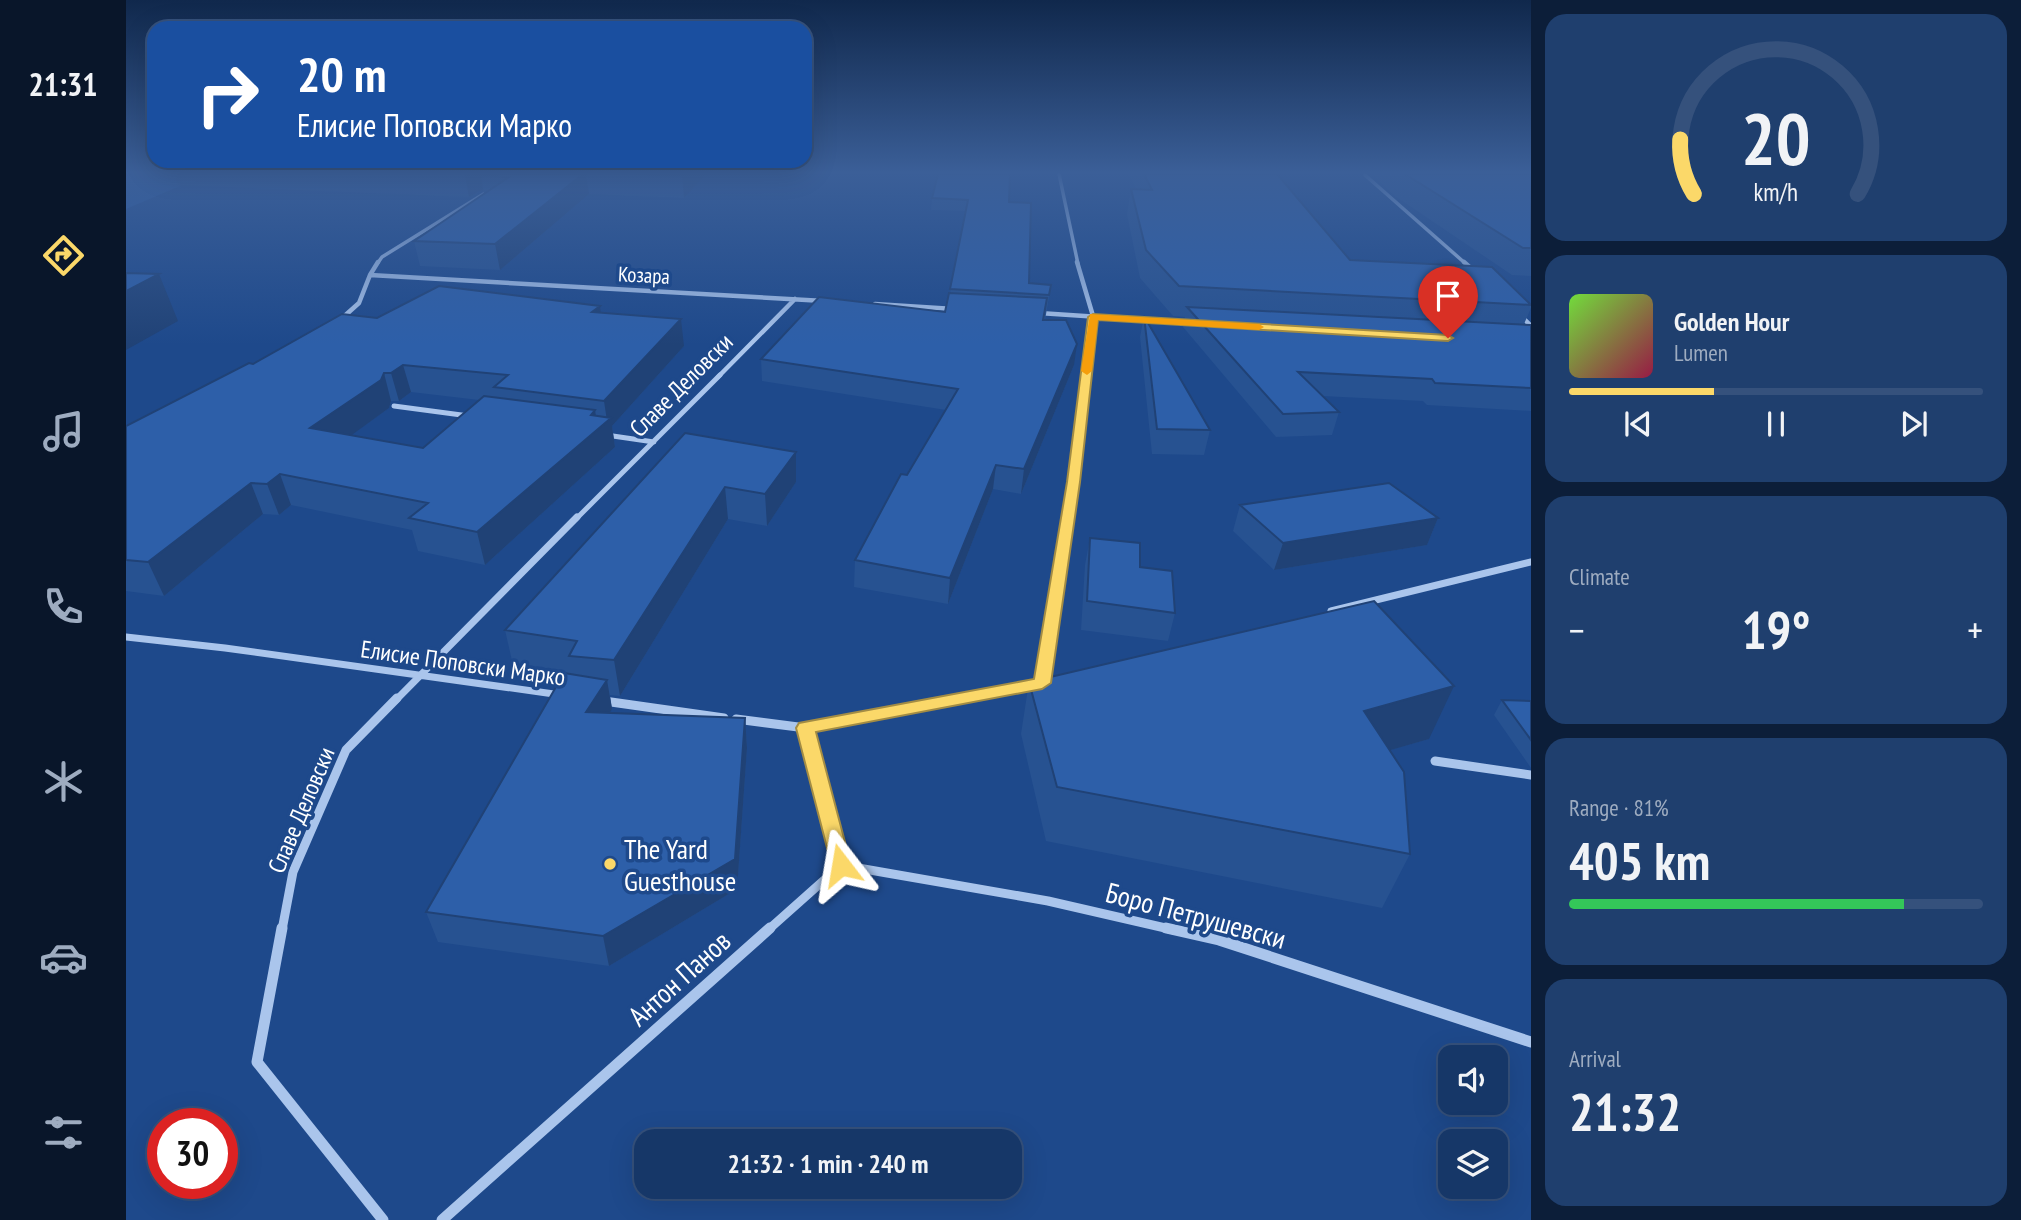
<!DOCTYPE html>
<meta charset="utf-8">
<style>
body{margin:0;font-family:"PT Sans Narrow",sans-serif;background:#1f3f6e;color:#f1f3f6;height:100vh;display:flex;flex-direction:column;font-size:26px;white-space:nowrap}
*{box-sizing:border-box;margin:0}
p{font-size:23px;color:#9eacc0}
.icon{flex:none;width:38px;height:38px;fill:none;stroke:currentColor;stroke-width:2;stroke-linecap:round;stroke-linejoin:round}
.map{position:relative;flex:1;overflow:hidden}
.panel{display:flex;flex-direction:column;gap:14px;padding:14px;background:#0c1e39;width:490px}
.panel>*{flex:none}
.hud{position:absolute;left:21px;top:21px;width:665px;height:147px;border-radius:21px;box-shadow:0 7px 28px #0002,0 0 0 2px #35517c;background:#1a4fa0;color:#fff;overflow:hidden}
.tools{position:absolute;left:1312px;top:1045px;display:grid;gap:14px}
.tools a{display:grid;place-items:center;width:70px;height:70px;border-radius:14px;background:#163768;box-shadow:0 7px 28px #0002,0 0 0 2px #35517c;font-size:35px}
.speed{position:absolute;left:21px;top:1108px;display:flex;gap:14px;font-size:35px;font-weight:700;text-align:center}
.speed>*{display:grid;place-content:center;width:91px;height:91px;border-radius:50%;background:#163768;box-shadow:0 7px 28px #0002,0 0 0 2px #35517c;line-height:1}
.speed .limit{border:10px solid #d22;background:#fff;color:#111}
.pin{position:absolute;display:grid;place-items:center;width:60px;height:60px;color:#fff;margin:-72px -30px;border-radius:50% 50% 50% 0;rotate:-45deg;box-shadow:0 0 7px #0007}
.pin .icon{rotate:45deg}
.me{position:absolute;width:77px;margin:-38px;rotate:346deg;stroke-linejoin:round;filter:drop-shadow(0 0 5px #0008)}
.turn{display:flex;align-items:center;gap:24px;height:147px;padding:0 35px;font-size:32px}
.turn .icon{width:91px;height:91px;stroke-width:2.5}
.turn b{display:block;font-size:49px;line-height:60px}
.big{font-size:52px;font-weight:700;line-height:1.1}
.panel .card{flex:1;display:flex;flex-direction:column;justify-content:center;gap:10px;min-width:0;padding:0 24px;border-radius:21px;background:#1f3f6e}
.panel .dial{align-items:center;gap:0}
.dial svg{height:182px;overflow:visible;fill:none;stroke:#35517c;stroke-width:7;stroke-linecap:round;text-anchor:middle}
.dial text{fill:#f1f3f6;stroke:none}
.song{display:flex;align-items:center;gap:21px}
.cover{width:84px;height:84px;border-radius:10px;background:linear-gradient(135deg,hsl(100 70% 55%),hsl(340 70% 35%))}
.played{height:7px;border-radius:4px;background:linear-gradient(90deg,#fbd869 35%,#35517c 35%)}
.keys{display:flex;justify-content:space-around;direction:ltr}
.heat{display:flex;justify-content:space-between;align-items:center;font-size:38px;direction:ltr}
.charge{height:10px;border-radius:5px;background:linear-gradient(90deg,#34c759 81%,#35517c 0)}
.trip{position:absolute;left:508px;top:1129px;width:388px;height:70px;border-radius:21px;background:#163768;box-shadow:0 7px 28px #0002,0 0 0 2px #35517c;font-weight:700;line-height:70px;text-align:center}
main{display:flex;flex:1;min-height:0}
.menu{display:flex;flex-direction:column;width:126px;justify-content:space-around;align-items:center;background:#09162a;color:#9eacc0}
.menu .icon{width:49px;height:49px}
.menu .on{color:#fbd869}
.menu b{font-size:32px;color:#f1f3f6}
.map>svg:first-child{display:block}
.green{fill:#275aa4}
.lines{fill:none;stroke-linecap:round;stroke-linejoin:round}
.street-far5{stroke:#aac5ec;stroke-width:3.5}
.street-far4{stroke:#aac5ec;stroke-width:4.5}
.street-far3{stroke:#aac5ec;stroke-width:5}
.street-far2{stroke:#aac5ec;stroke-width:7}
.street-far1{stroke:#aac5ec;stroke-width:9}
.street{stroke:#aac5ec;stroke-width:11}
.wall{fill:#275291;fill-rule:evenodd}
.shaded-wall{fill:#204276}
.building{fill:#2d5fa9;stroke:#204276;stroke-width:2}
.route{fill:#fbd869;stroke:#a38c44;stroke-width:2}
.slow{fill:#f59e0b}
.poi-dot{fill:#fbd869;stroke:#1e498b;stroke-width:2.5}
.labels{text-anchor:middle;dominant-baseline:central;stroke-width:7;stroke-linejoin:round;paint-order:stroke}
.far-street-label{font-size:21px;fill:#fff;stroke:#1e498b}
.street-label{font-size:24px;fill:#fff;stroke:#1e498b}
.near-poi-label{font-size:28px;fill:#fff;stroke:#1e498b;text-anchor:start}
.near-street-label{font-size:28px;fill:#fff;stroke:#1e498b}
</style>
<main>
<nav class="menu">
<b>21:31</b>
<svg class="icon on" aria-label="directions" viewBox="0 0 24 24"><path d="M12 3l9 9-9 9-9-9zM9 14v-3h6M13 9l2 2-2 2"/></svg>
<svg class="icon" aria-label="music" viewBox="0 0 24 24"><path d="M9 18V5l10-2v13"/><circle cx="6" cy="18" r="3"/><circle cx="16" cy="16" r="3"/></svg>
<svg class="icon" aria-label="phone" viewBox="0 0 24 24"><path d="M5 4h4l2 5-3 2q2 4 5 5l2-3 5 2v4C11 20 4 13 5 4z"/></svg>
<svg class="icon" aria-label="climate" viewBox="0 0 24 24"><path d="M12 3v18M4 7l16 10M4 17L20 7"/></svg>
<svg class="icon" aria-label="car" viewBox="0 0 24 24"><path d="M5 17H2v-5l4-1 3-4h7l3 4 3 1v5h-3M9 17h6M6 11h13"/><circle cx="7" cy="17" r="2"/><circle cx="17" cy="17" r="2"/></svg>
<svg class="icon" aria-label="filters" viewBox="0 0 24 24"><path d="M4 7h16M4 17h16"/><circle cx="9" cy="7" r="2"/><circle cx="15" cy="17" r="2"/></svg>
</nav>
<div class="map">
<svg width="1405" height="1220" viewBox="0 0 1405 1220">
<rect width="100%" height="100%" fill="#1e498b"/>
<path class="green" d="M7,174H82L0,209V177Z"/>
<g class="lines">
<path class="street-far5" d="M933,174L952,264
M1239,175L1340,264
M251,264L256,257L364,190"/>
<path class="street-far4" d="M951,262L967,316L960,377
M1338,262L1349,272
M244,275L698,301
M749,304L828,309
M913,313L1065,323
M1393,314L1405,326
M214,320L233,303L244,275L252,262
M592,377L669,299"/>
<path class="street-far3" d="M268,406L343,416
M480,435L528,442
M450,519L594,375
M942,519L960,375"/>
<path class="street-far2" d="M1205,611L1405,562
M0,637L99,648L435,695
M916,683L942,517
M270,700L451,517
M826,700L912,684"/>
<path class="street-far1" d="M478,701L598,718
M610,719L680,728L836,698
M1309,761L1405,775
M715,865L922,901L1048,930
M156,930L167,872L220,750L271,698
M642,930L715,865L680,728"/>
<path class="street" d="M156,928L131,1062L257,1220
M1040,928L1093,940L1405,1042
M316,1220L644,928"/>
</g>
<path class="wall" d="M48,174H580L558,198L463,194L374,270L294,266L288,241L358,194L357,189L343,197L52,185Z
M1003,174H1151L1224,260L1405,304V308L1398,324L1405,325V411L1301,405L1297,401L1196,396L1213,412L1206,435L1150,437L1057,327L1059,317L1047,316L1014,278L1001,214L1005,189H1010Z
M1245,174H1405V276L1386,275L1269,196Z
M806,198L883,202L903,283L925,285L919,320L948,365L895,494L867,489L822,604L728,587L729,560L820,410L636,381L635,359L819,312L824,293L840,211L805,210Z
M475,312L558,346L486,426L489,447L359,565L292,551L286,530L165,505L153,515L137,514L38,596L0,591V426L127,364L251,318ZM285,392L353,400L297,448L225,435L263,408L265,401H273Z
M1018,316L1084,430L1078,455L1026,454L1014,337Z
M559,433L670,452V482L641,526L602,519L494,696L484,695L486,709L483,713L619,718L621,748L611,889L483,966L312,942L300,912L447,675L387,665L379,630Z
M1114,505L1312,518L1301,545L1148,570L1107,531Z
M964,538L1014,567L1049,613L1042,641L955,630L959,565Z
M903,682L1303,739L1264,750L1284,854L1256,908L920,841L895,734Z
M1376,700L1405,701V768L1368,715Z"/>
<path class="shaded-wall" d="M382,174L355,175L357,189L343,197L339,175Z
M457,174H460L463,194L374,270L369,244Z
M558,174H580L558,198L556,176Z
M33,274L52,321L0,350V291Z
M474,306L477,332L466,312Z
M555,319L558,346L486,426L489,447L359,565L351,532L469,410L472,429L481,421L478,401Z
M951,344L948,365L895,494L898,469Z
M277,365L285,392L273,401L265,373Z
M258,373L265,401L263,408L194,458L184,428Z
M670,452V482L641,526L639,494Z
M870,465L867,489L822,604L824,578Z
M154,474L165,505L153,515L141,484Z
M125,483L137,514L38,596L22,562Z
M599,487L602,519L494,696L488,660Z
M1312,518L1301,545L1148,570L1157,543Z
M481,680L486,709L466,742L460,712Z
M1328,686L1303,739L1216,764L1238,711Z
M619,718L621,748L611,889L483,966L477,936Z"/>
<path class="building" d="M356,174H457L369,244L288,241L383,177L355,175Z
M510,174H558L556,176Z
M812,174H884L883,202L905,203L903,283L925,285L923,295L824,289L842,200L806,198Z
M1018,174H1151L1224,260L1366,267L1405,305L1053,286L1020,250L1005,189L1026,190Z
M1279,174H1405V248H1397Z
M0,273L33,274L0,291Z
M313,286L474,306L466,312L555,319L478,401L368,387L382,375L277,365L265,373H258L255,380L184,428L297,448L358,396L469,410L465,415L485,418L351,532L283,518L302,503L154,474L141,484L125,483L22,562L0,560V426L123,363L127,364L216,314L251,318Z
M823,293L921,298L917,320H940L951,344L898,469L870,465L824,578L729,560L775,474L781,475L832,389L635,359L693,297L819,312Z
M1061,307L1405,325V388L1309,383L1306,379L1172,372L1213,412L1157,414Z
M1018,316L1084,430L1031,429Z
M559,433L670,452L639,494L599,487L488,660L443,656L451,641L379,630Z
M1263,483L1312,518L1157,543L1114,505Z
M964,538L1014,543V567L1046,571L1049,613L961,601Z
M1248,601L1328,686L1238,711L1278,772L1284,854L931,787L903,682Z
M438,673L481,680L460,712L619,718L609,859L477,936L300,912Z
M1376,700L1405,701V740Z"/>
<linearGradient id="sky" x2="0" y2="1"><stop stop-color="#10284c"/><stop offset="0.5" stop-color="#3b5f98"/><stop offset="1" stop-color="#3b5f98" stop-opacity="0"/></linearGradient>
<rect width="1405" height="345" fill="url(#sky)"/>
<path class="route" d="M967,314L1322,335L1327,338L1322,341L972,320L954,482L925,683L916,689L690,732L725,865L722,871L715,874L707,871L670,728L673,723L908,679L941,482L962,317Z"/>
<path class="slow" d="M964,314L1133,324L1138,327L1133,330L972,320L966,371L961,375L955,371Z"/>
<circle class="poi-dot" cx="484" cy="864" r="7"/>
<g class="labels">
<g class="far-street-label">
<text transform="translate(518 275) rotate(3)">Козара</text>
</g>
<g class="street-label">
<text transform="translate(555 385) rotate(-45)">Славе Деловски</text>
<text transform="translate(337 663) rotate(8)">Елисие Поповски Марко</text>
<text transform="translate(175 810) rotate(-67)">Славе Деловски</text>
</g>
<g class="near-poi-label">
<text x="498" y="848">The Yard<tspan x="498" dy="32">Guesthouse</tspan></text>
</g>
<g class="near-street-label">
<text transform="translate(1070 915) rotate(15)">Боро Петрушевски</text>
<text transform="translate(553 978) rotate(-42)">Антон Панов</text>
</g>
</g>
</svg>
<div class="tools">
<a><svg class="icon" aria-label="sound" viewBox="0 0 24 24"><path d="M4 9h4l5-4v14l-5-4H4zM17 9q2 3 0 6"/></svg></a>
<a><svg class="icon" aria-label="layers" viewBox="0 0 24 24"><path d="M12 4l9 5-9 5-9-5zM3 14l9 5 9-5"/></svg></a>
</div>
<div class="speed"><div class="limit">30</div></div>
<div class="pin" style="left:1322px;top:338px;background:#d93025"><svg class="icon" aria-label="arrive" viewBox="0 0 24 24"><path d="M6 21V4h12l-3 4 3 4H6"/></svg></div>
<svg class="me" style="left:715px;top:865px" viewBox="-20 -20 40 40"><path d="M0-17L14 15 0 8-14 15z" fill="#fbd869" stroke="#fff" stroke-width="4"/></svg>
<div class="trip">21:32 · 1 min · 240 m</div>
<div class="hud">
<div class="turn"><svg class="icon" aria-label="right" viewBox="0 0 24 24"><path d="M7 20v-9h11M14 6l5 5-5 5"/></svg><div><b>20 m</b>Елисие Поповски Марко</div></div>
</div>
</div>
<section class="panel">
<div class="card dial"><svg viewBox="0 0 100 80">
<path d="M14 69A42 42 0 1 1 86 69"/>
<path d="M14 69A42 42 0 0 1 8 45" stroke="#fbd869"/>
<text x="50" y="56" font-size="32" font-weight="700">20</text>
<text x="50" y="72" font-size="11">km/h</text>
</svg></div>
<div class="card">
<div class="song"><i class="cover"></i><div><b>Golden Hour</b><p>Lumen</p></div></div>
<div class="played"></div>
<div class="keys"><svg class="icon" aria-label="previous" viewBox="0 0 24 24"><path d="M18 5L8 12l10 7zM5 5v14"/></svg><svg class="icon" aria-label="pause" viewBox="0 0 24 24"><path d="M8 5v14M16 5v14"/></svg><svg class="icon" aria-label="next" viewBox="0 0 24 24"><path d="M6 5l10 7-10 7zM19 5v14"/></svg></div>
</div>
<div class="card"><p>Climate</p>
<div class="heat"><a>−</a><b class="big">19°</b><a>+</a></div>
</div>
<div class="card"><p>Range · 81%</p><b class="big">405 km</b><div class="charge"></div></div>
<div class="card"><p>Arrival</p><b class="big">21:32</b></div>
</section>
</main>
